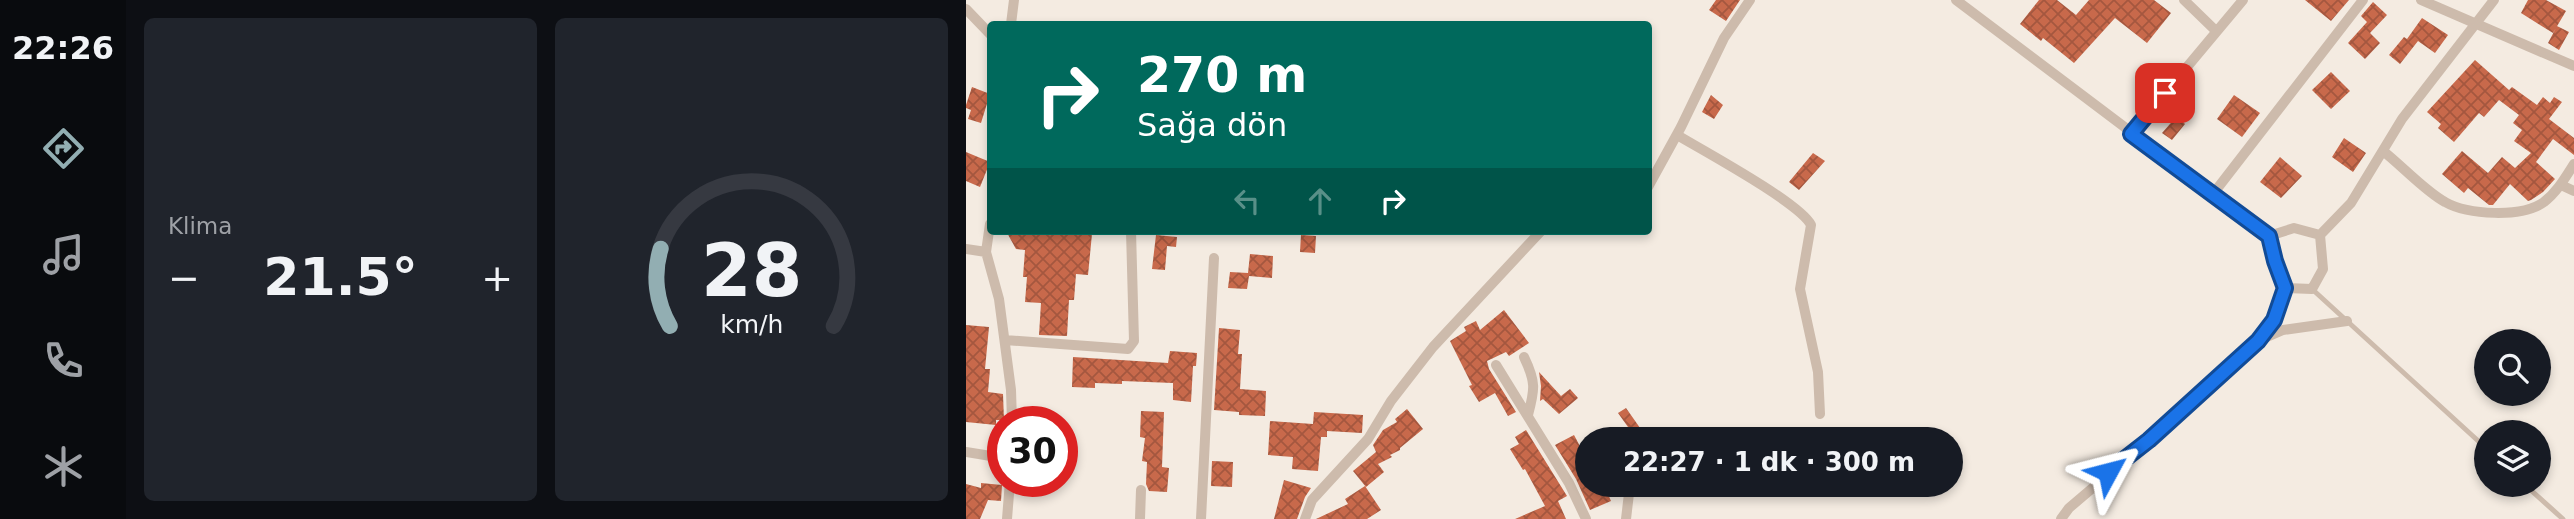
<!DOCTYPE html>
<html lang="tr">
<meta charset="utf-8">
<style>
body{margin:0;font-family:"DejaVu Sans",sans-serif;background:#20242c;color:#f1f3f6;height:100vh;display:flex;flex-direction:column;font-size:26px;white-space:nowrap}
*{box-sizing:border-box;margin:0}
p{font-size:23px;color:#9ea1a6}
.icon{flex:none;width:38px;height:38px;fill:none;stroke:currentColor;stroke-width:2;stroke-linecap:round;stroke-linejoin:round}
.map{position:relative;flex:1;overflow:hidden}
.side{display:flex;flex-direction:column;gap:18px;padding:18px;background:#0d0f14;width:840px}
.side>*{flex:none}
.banner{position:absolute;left:21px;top:21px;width:665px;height:214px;border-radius:7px;box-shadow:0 4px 10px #0003;background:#00695c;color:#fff;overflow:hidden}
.controls{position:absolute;left:1508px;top:329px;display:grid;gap:14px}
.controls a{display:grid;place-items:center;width:77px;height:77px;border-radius:50%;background:#171b24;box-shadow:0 4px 10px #0003;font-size:35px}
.speed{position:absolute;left:21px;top:406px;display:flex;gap:14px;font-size:35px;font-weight:700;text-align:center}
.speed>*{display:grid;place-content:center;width:91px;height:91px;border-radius:50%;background:#171b24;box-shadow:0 4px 10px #0003;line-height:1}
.speed .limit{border:10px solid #d22;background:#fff;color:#111}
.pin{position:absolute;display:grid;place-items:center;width:60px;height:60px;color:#fff;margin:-30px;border-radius:14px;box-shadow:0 4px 10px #0006}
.me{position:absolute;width:77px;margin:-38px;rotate:52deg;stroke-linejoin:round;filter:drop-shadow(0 0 5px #0008)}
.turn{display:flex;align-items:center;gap:24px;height:147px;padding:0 35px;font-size:32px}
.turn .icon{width:91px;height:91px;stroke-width:2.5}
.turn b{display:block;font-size:49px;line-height:60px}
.lanes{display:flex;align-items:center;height:66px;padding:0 35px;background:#0003;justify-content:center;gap:35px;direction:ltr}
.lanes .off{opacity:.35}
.big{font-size:52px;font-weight:700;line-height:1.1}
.side .tile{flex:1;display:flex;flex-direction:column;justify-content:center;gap:10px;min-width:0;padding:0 24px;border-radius:10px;background:#20242c}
.side .dial{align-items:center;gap:0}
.dial svg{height:182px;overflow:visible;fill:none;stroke:#363941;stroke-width:7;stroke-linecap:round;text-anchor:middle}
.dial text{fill:#f1f3f6;stroke:none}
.heat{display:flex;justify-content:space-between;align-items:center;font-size:38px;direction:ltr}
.side .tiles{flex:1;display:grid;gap:18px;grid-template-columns:repeat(2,1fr)}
.trip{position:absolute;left:609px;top:427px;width:388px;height:70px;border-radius:35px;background:#171b24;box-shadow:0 4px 10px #0003;font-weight:700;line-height:70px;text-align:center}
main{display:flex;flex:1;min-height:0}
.tab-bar{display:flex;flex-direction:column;width:126px;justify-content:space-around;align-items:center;background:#090b0e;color:#9ea1a6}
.tab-bar .icon{width:49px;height:49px}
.tab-bar .selected{color:#92aeb2}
.tab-bar b{font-size:32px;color:#f1f3f6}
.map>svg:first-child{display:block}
.building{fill:url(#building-cross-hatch)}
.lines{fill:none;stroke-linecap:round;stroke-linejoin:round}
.service{stroke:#cdbbac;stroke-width:5}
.minor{stroke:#cdbbac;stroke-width:10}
.route-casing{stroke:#114b97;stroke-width:18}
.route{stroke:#1a73e8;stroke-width:12}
</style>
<main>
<nav class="tab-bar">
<b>22:26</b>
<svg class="icon selected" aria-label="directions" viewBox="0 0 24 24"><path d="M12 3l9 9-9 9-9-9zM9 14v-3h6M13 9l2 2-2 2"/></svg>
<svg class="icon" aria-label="music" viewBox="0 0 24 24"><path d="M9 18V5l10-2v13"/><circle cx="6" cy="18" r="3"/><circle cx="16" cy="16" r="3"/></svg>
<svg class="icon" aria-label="phone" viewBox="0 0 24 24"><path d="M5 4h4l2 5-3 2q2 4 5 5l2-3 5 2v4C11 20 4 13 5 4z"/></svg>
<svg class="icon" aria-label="climate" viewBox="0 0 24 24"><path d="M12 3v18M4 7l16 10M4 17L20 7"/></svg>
</nav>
<section class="side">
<div class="tiles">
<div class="tile"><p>Klima</p>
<div class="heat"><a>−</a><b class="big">21.5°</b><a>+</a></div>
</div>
<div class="tile dial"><svg viewBox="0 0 100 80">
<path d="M14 69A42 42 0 1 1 86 69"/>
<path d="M14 69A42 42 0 0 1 10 35" stroke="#92aeb2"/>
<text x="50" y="56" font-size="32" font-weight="700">28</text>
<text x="50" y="72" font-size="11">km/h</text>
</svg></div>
</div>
</section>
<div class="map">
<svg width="1608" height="519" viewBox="0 0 1608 519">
<defs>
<pattern id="building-cross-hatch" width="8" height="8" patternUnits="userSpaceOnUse" patternTransform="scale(1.75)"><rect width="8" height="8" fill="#c8694b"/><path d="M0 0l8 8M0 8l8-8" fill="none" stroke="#a4573f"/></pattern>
</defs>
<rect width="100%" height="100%" fill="#f4ebe1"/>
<path class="building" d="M750,0H774L760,21L743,10Z
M1073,0H1091L1110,15L1123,0H1188L1205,13L1181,43L1149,18L1108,63L1077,38L1075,41L1054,24Z
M1339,0H1383L1365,21Z
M1562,0H1580L1600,11L1587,33L1555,13Z
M1407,2L1421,15L1404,33L1414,43L1399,59L1382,43L1401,22L1395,16Z
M1456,18L1482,35L1469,53L1452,41L1434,64L1423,55L1438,37L1441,39Z
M1591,26L1603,32L1593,50L1582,43Z
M1509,60L1543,90L1546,87L1571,105L1577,97L1584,103L1588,97L1596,102L1583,119L1608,138V155L1587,139L1570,162L1589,179L1577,192L1565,200L1562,201L1544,184L1527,205H1523L1502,188L1498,193L1476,174L1496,151L1522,173L1536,157L1549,168L1565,153L1548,141L1556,130L1547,123L1553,115L1533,100L1518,117L1513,113L1488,142L1472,128L1475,124L1461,112Z
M1365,72L1384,91L1365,109L1346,90Z
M6,87L24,94L15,123L2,119L5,110L0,108V105Z
M745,95L757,105L748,119L736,112Z
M1268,95L1294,113L1276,137L1251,119Z
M1211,116L1219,124L1206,140L1196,133Z
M1378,138L1400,153L1387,172L1366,157Z
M0,152L24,162L14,187L0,181Z
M847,153L859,161L833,190L823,182Z
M1314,157L1336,176L1315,198L1294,182Z
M40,231L126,234L122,275L110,274L108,300H103L101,336L73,335L75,303L59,302L61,277H57L59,250L50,249Z
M190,235L211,237L210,247L201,246L199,270L186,269Z
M335,235L350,236L349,253L334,252Z
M284,254L307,256L306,278L283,276L281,289L262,288L264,272L282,273Z
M538,310L563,343L543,356L540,352L521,361L523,369L550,412L542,416L529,393L513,402L503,386L506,385L484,341L500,331L498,327L510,321L514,330Z
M0,325L23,327L19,369H24L22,392L37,394L38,420H30V425L0,422Z
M253,328L274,330L272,354H276L274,389L300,391L299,416L273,415V412L248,410Z
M204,351L231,353L230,366H227L225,402L207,400V383L156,381V384L129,383V388L106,387L107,357L202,363Z
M573,372L595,396L604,389L612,398L593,414L577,399L574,401L575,386Z
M660,408L679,435L682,439H645L662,427L652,413Z
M441,409L457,429L434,448V450L424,455L426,457L412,464L418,472L400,487L387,471L410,452L407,445L417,430L431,422L429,419Z
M175,411L198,412L196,467L203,468L201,492L183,491L180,484L181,462L176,461L179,438L174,437Z
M348,412L397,415L396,433L361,431V437H355L352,471L326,469L327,457L302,455L304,421L347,424Z
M560,430L601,496L592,501L600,519H549L579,506L559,469L557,470L544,449L553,444L549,437Z
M608,435L616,450L621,448V485H638L645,501L624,510L610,479L589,445Z
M246,461L267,462L266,487L245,486Z
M318,480L345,488L339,497L331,519H308Z
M15,483L36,485L35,501L22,500L14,519H0V484L15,488Z
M399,486L415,510L401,519H350L382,504L379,499Z"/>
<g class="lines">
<path class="service" d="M1346,289L1521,449
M1559,485L1597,519"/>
<path class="minor" d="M990,0L1303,236L1309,261L1319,288
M1218,0L1250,31
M1455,0L1608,66
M0,9L24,34
M45,24L48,0
M1165,134L1277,0
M711,135C738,151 834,203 845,225L834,289L852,372L854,414
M1417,151C1435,165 1460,192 1479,202C1502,215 1556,218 1578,202C1591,192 1599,178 1608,164
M1595,185L1608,191
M682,187L715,127L758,38L784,0
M1247,194L1397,0
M24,224L20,252L33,299L45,390L46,422
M1303,236L1328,228L1354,235
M0,249L20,252
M39,340L162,349L168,341L165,231
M1294,340L1317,330L1381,321
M558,357C570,382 569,389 562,415
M530,365L603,483L620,519
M0,452L37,458
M41,519L44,481
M174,519L175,490
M235,519L248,258
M339,519L346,500L402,439L425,401L467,347L575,231
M660,519L664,485
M1095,519L1103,508L1183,440L1292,341L1308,320L1319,288L1346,289L1357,269L1354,235L1385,203L1436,119L1528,0"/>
</g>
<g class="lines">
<defs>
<path id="route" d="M1142,472L1183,440L1292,341L1308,320L1319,288L1309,261L1303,236L1165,134L1199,93"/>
</defs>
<use href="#route" class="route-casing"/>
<use href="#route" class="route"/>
</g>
</svg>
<div class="controls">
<a><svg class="icon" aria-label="search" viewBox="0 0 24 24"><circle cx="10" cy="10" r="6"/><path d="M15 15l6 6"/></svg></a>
<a><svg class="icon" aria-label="layers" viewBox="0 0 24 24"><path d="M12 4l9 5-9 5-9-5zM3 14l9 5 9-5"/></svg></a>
</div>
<div class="speed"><div class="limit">30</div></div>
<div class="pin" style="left:1199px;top:93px;background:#d93025"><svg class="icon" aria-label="arrive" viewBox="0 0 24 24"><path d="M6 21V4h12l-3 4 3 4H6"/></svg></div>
<svg class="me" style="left:1142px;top:472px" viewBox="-20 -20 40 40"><path d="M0-17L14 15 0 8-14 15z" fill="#1a73e8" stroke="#fff" stroke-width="4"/></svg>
<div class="trip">22:27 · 1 dk · 300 m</div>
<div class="banner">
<div class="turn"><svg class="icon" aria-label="right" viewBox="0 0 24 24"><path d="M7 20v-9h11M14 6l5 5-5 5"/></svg><div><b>270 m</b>Sağa dön</div></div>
<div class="lanes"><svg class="icon off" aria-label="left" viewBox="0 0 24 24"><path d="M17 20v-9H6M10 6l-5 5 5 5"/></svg><svg class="icon off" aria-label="ahead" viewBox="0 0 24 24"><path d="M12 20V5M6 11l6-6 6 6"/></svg><svg class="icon" aria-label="right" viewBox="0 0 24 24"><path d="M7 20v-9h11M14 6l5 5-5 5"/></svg></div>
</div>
</div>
</main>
